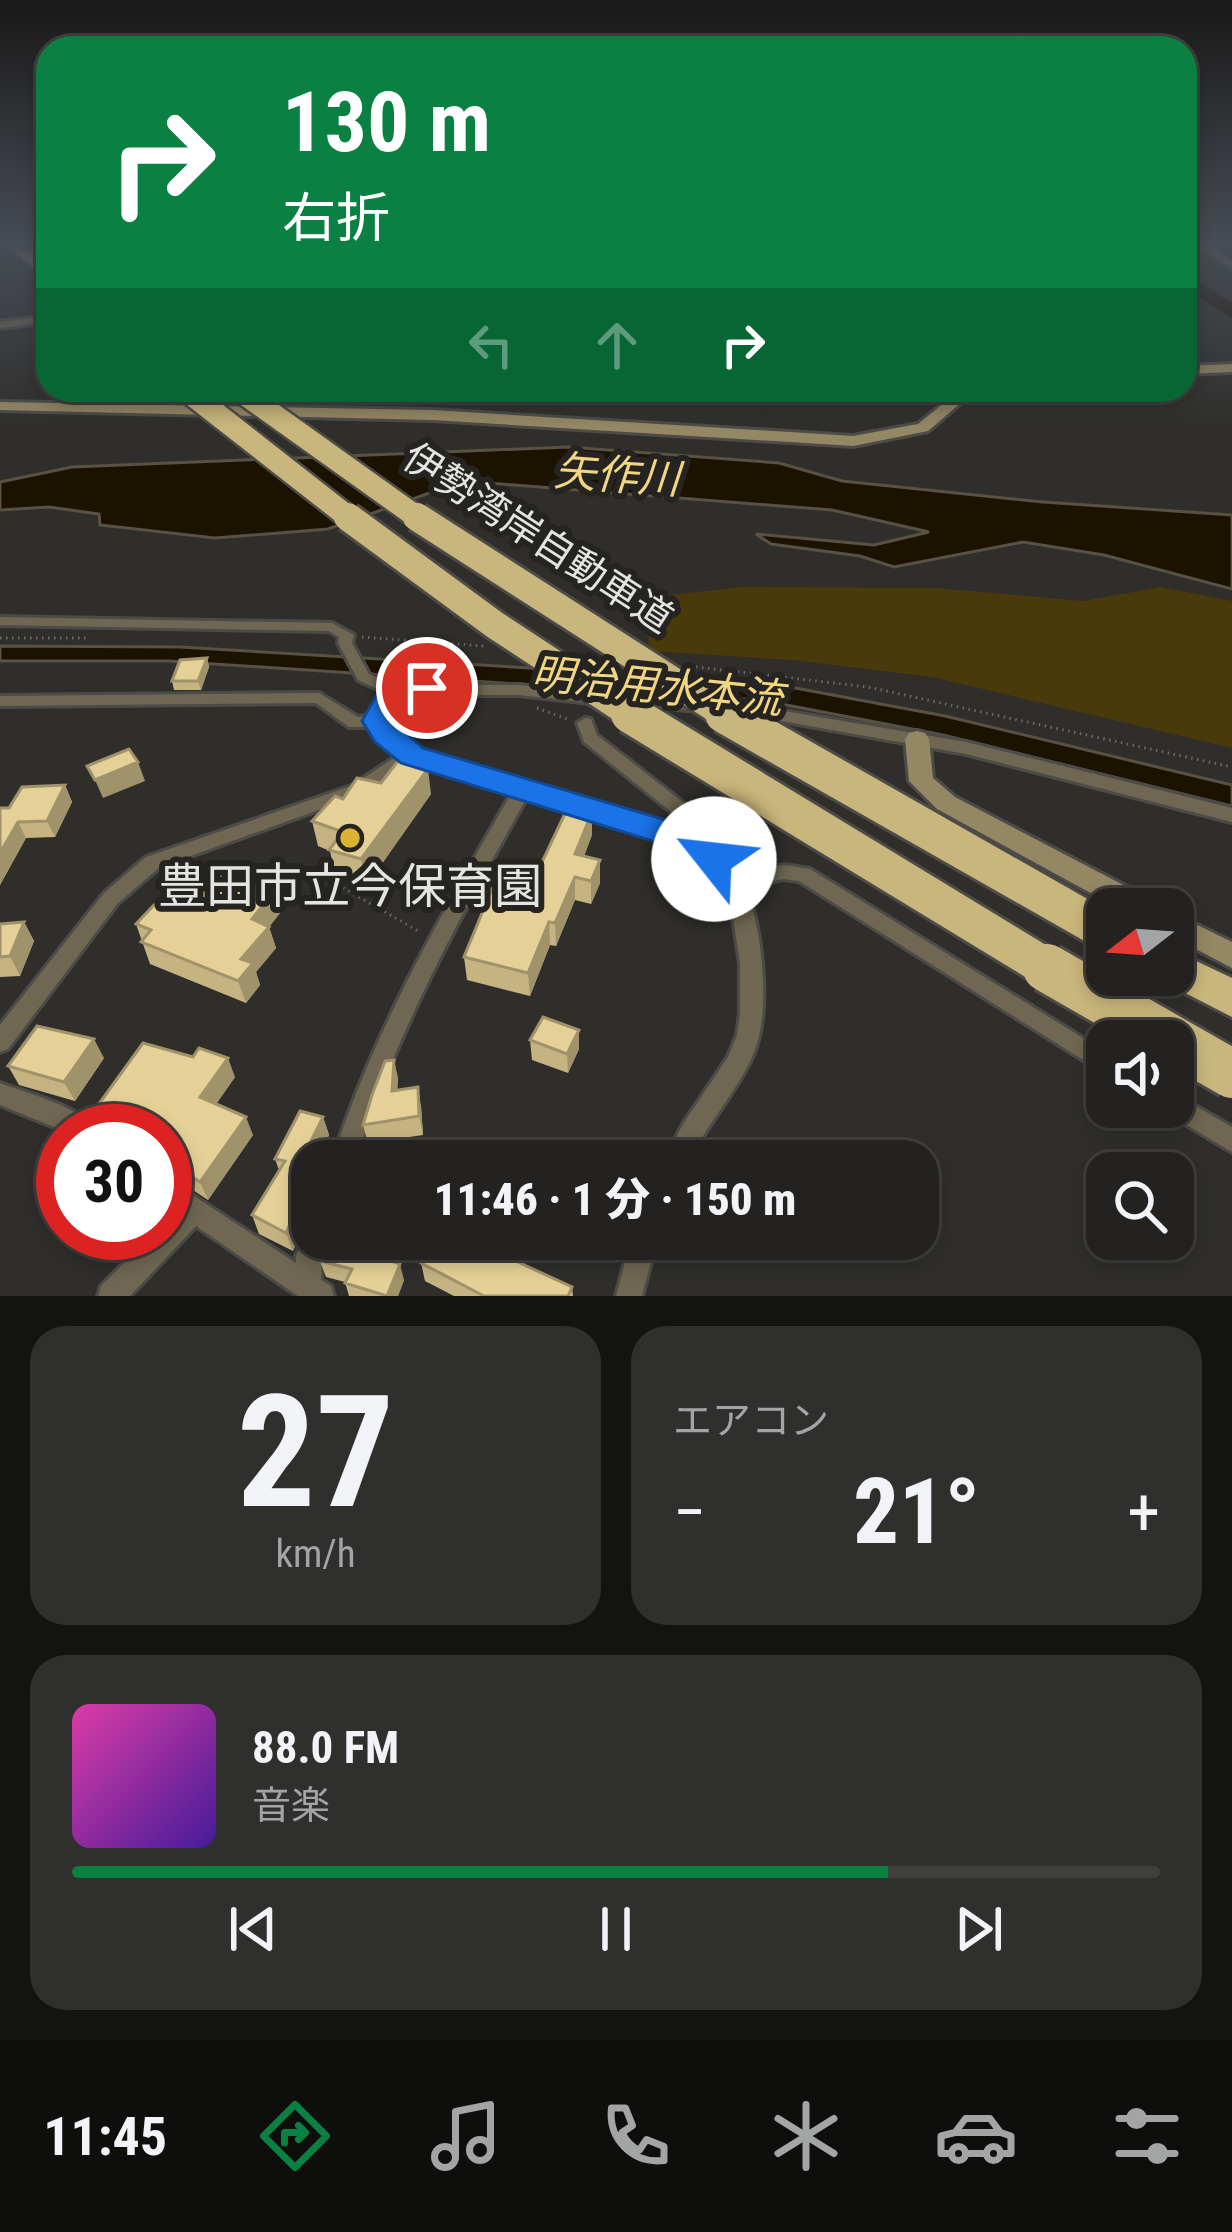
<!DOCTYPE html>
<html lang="ja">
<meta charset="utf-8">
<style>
body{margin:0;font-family:"Roboto Condensed","Noto Sans JP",sans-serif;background:#2f2f2d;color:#f1f3f6;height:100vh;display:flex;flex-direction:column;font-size:45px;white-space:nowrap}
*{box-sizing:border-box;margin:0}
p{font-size:39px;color:#a3a4a5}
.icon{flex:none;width:66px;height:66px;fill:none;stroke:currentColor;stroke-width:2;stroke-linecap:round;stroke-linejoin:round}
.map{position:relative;height:1296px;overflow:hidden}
.drawer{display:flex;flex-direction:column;gap:30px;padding:30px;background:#131312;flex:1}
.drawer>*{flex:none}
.hud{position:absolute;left:36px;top:36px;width:1161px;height:366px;border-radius:36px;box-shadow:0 6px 18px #0003,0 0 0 3px #403f3e;background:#0b8043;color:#fff;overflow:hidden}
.needle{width:78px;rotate:253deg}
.tools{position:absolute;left:1086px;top:888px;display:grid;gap:24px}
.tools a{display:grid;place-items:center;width:108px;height:108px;border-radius:24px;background:#232220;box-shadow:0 6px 18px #0003,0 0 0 3px #403f3e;font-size:60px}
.speed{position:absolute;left:36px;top:1104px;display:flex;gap:24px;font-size:60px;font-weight:700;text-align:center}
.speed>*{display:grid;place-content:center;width:156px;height:156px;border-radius:50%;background:#232220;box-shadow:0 6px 18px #0003,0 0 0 3px #403f3e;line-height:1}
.speed .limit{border:18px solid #d22;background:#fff;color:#111}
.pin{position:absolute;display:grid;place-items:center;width:102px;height:102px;color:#fff;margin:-51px;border:6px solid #fff;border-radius:50%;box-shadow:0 3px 12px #0007}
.me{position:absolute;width:132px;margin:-66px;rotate:299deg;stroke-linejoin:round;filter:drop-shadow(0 0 9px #0008)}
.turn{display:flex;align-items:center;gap:42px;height:252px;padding:0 48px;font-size:54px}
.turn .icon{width:156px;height:156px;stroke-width:2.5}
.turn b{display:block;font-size:84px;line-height:102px}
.lanes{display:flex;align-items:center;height:114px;padding:0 48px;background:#0003;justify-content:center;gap:60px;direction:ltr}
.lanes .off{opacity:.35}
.big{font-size:90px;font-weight:800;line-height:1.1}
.drawer .tile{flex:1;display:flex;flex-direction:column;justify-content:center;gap:18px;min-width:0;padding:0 42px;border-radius:36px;background:#2f2f2d}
.drawer .dial{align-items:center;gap:0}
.dial b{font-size:156px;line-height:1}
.song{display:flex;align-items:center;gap:36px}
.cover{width:144px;height:144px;border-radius:18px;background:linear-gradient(135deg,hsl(320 70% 55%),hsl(260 70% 35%))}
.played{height:12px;border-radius:6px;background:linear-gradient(90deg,#0b8043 75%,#403f3e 75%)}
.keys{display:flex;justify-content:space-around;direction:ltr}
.heat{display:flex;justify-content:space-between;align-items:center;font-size:66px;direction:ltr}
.drawer .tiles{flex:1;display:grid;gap:30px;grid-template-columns:1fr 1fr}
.tile:last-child{grid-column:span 2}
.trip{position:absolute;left:291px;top:1140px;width:648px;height:120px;border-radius:36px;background:#232220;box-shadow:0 6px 18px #0003,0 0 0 3px #403f3e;font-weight:800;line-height:120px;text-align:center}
.tabs{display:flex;height:192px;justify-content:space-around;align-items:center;background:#0e0e0d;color:#a3a4a5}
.tabs .icon{width:84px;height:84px}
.tabs .selected{color:#0b8043}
.tabs b{font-size:54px;color:#f1f3f6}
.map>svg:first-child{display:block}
.green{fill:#493a0c}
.water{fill:#1c1200;stroke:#585144;stroke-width:3}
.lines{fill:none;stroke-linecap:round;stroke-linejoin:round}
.river{fill:#1c1200;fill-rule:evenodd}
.street-casing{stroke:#4c4b48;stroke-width:6}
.secondary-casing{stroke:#4c4b48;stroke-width:6}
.highway-casing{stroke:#4c4b48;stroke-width:6}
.path{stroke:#6b6a67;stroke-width:3;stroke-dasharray:1.5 4.5;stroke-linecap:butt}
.street{fill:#6f6751;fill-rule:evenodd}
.secondary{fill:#948763;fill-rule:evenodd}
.highway{fill:#c9b67c;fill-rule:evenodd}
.highway-bridge-far3-casing{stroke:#4c4b48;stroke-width:27;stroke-linecap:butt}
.highway-bridge-far2-casing{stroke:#4c4b48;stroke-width:34;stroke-linecap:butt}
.highway-bridge-far1-casing{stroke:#4c4b48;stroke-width:44;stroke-linecap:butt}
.highway-bridge-casing{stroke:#4c4b48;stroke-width:54;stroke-linecap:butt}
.highway-bridge-far3{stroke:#c9b67c;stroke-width:22}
.highway-bridge-far2{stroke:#c9b67c;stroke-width:28}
.highway-bridge-far1{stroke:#c9b67c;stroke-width:38}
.highway-bridge{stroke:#c9b67c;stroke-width:48}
.wall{fill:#c5b482}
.shaded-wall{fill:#a0926a}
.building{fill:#e5d197;stroke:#a0926a;stroke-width:3}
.route{fill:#1a73e8;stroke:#114b97;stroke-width:3}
.poi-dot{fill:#dab333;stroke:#252421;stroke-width:4.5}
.labels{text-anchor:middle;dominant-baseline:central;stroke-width:12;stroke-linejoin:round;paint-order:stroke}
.street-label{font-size:39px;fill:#e4e4e2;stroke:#252421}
.water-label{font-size:42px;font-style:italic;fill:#f3d682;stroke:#252421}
.near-poi-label{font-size:48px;fill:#e4e4e2;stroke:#252421}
</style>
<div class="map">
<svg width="1232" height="1296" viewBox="0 0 1232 1296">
<rect width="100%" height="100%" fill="#2f2e2b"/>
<path class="green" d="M742,587L937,588L1083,601L1161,587L1232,601V748L932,677L792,660L648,651L650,597Z"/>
<path class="water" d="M568,447L779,463L842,481L1043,502L1232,515V589L1104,555L1023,542L894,567L860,556L771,544L756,534L874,545L929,532L832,510L463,481L328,529L215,538L100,525L99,514L49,507L0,510V482L72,467Z
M0,646L180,647L763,682L945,716L1232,785V806L943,735L760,700L169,661H0Z"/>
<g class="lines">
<path class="river" d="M1185,274L1232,303V318L1185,289Z"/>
<defs>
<path id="street" d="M32,318L48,323V329L32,324L0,328V322Z
M0,617L332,623L354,635L352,643L369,674L395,685H519L605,695L607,699L599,704L519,695H398L385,721L392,731L418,751L678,830L675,815L584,742L577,723L585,718L591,719L597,735L689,807L698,836L725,857L740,873L784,865L810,869L1107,1053V1075L799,881L784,879L746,887C762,931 772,1011 753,1055C736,1093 707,1124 689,1161H664L683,1124L728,1057L737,1035L740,1014V963L729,892L717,872L683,845L527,797C461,916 396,1030 356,1161H332C374,1029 443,912 512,792L413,761L363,794L160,867L118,903L8,1049L0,1052V1025L104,893L146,857L351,786L400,754L380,739L372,727H349L316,703L0,706V696L319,693L358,717L371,716L384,692L358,680L338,643L339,637L329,631L0,625Z
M629,696L701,701L709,706L701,711L623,705L621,701L623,697Z
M737,703L966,742L1232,808V822L966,754L731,712L729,708Z
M0,1083C26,1093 83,1107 96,1131H64L0,1105Z
M1173,1093L1232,1127V1152L1165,1112L1163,1107H1173Z
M165,1177L296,1263V1256L307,1230L312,1228V1239H329L322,1256L321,1280L331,1286L334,1296H298L196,1226L130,1296H98L101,1286L154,1233H165V1222L175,1211L165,1204Z
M631,1239H657L642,1296H616Z"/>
<path id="secondary" d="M1200,246H1212L1232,261V269Z
M1232,364V372L1185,374V366Z
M960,390H976L928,431L853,446L433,420L0,410V402L433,410L853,436L918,424Z
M917,731L925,733L929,739L933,778L955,797L1154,901L1158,909H1120L937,809L909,781L905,739L909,733Z
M1173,913L1232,942V968L1173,937Z"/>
<path id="highway" d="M6,246H23L48,265V278Z
M1173,950L1232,978V1017L1158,979L1156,975H1173Z"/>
</defs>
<use href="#street" class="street-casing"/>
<use href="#secondary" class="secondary-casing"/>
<use href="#highway" class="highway-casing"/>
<path class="path" d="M362,637L484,646
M0,638H88
M696,667L868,687L1232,767
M537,708L567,719
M343,888L420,932"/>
<use href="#street" class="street"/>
<use href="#secondary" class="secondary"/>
<use href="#highway" class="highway"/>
<defs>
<path id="highway-bridge-far3" d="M186,390L352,520
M239,390L421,520"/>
<path id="highway-bridge-far2" d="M348,517L495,625L635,717
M417,517L729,717"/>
<path id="highway-bridge-far1" d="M630,714L1052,971
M724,714L1107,932"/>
<path id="highway-bridge" d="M1047,968L1232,1074"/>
</defs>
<use href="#highway-bridge-far3" class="highway-bridge-far3-casing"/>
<use href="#highway-bridge-far2" class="highway-bridge-far2-casing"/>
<use href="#highway-bridge-far1" class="highway-bridge-far1-casing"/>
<use href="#highway-bridge" class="highway-bridge-casing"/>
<use href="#highway-bridge-far3" class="highway-bridge-far3"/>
<use href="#highway-bridge-far2" class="highway-bridge-far2"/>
<use href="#highway-bridge-far1" class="highway-bridge-far1"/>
<use href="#highway-bridge" class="highway-bridge"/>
</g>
<path class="wall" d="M207,658L209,667L201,690H174L172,681Z
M65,785L72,802L55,837L26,838L0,885V808H9Z
M431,794L367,885L335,875L330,851L318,846L312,821L343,799Z
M592,835L584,856L600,860V883L591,904L575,900L556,946L550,945L530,996L467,980L464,957L536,875Z
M274,891L280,913L269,927L276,948L256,972L260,985L246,1003L150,964L136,924L159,907Z
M24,922L34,941L20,976L0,977V924Z
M530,1040L579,1049L568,1073L532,1060Z
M104,1058L75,1101L19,1085L8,1066Z
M394,1060L398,1079L397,1090L421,1106L423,1135L368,1143L363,1125Z
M235,1077L216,1104L253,1135L208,1200L167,1173L165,1174V1131H120L106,1127L96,1108Z
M323,1117L329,1135L316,1161H312V1170L309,1176L312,1177V1223L303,1228L293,1251L259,1234L252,1215L279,1170L275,1159Z
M321,1239H368L363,1251L404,1280L398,1296H349L345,1282L326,1277L320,1261Z
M421,1263L572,1287L573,1296H454L425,1281Z"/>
<path class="shaded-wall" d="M207,658L209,667L201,690L198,681Z
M138,762L145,781L103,798L95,780Z
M428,769L431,794L367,885L361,859Z
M65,785L72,802L55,837L47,821Z
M592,812V835L576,877L575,854Z
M18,822L26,838L0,885V853Z
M600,860V883L591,904V881Z
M575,877V900L556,946L555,923Z
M274,891L280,913L269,927L276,948L256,972L260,985L246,1003L238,981L241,959L252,919Z
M24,922L34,941L20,976L10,956Z
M549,922L550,945L530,996L528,973Z
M579,1030V1049L568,1073L567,1054Z
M94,1039L104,1058L75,1101L64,1082Z
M228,1058L235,1077L208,1116L200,1097Z
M394,1060L398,1079L396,1110L392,1091Z
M418,1087L421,1106L423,1135L419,1116Z
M246,1117L253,1135L208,1200L200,1182Z
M323,1117L329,1135L316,1161H312V1170L302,1189L296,1171Z
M312,1193V1223L303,1228L293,1251L286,1233L296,1210Z
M356,1239H368L357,1264L352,1248Z
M400,1264L404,1280L398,1296H387Z"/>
<path class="building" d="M207,658L198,681H172L180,660Z
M129,749L138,762L95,780L87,766Z
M398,761L428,769L361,859L329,850L343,832L312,821L335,796L343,799L357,778L381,783Z
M65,785L47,821L18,822L0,853V808H9L22,787Z
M568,807L592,812L575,854L600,860L591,881L575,877L555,923L549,922L528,973L464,957L501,867L536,875Z
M195,866L274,891L252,919L269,927L241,959L253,963L238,981L141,942L151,930L136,924L154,905L159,907Z
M24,922L10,956L0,957V924Z
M543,1017L579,1030L567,1054L530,1040Z
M37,1026L94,1039L64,1082L8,1066Z
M143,1043L193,1057L199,1048L228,1058L200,1097L246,1117L200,1182L165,1159V1131H139L145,1123L96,1108Z
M394,1060L392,1091L418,1087L419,1116L363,1125L372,1095L385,1061Z
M300,1111L323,1117L296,1171L312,1177V1193L305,1206L296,1210L286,1233L252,1215L285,1161L275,1159Z
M363,1142L383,1150L378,1161H355Z
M321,1239H356L352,1248L400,1264L387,1296L345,1283L352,1269L320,1261Z
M433,1239H468L572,1287L568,1296H484L421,1263Z"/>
<linearGradient id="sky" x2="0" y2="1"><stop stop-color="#1a1918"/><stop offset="0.57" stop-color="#474c55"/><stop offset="1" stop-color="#474c55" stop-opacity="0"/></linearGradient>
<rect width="1232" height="428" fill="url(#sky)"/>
<path class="route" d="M427,679L437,681L441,688L437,694L402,698L392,720L423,748L703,831L731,859L726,868C705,875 695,862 679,849L401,763L375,742L362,721L383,684Z"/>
<circle class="poi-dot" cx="350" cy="838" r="12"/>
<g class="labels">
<g class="street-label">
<text transform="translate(538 538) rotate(33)">伊勢湾岸自動車道</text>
</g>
<g class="water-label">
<text transform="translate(617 475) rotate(4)">矢作川</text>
<text transform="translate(657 686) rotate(6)">明治用水本流</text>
</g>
<g class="near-poi-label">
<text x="350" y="886">豊田市立今保育園</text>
</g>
</g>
</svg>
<div class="tools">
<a><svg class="needle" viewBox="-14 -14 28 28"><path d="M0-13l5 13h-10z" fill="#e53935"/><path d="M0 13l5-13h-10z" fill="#a3a4a5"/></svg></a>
<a><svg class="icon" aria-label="sound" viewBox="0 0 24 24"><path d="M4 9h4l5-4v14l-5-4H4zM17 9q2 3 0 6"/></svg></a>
<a><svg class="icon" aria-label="search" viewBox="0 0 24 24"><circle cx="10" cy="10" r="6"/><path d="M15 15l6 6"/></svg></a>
</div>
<div class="speed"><div class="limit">30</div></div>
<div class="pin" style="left:427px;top:688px;background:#d93025"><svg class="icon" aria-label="arrive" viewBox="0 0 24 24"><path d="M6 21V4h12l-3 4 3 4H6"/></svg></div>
<svg class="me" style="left:714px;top:859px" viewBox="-20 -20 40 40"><circle r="19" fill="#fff"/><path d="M0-13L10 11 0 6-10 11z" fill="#1a73e8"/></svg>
<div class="trip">11:46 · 1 分 · 150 m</div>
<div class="hud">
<div class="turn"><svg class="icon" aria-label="right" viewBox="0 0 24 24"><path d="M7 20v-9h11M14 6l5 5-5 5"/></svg><div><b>130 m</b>右折</div></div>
<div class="lanes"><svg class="icon off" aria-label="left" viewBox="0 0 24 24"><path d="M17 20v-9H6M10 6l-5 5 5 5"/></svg><svg class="icon off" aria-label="ahead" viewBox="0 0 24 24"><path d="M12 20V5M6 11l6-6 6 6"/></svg><svg class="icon" aria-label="right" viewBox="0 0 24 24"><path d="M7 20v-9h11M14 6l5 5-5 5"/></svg></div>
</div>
</div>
<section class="drawer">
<div class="tiles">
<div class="tile dial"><b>27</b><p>km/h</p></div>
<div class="tile"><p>エアコン</p>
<div class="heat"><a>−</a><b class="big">21°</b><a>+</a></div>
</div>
<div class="tile">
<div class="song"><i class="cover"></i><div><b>88.0 FM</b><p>音楽</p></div></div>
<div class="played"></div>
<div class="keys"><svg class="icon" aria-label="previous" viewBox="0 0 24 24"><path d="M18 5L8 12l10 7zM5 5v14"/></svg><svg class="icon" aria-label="pause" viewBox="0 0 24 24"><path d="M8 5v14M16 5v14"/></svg><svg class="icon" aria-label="next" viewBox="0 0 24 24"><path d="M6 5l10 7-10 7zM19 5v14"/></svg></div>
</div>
</div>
</section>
<nav class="tabs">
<b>11:45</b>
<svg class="icon selected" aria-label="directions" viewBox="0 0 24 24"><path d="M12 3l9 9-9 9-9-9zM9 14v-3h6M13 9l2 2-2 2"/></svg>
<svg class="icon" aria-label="music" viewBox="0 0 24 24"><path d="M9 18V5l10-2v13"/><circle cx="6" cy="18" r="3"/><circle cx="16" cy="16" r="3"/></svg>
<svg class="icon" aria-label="phone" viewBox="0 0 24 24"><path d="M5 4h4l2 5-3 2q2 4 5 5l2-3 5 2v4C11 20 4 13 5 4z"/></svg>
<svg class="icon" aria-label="climate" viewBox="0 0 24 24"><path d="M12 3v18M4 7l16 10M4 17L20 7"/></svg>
<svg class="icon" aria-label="car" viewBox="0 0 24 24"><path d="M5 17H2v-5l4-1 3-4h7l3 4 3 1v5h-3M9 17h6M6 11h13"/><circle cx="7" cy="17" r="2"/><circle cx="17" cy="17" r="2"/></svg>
<svg class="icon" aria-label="filters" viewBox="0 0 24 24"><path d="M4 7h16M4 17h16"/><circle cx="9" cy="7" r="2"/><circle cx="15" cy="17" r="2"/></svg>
</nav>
